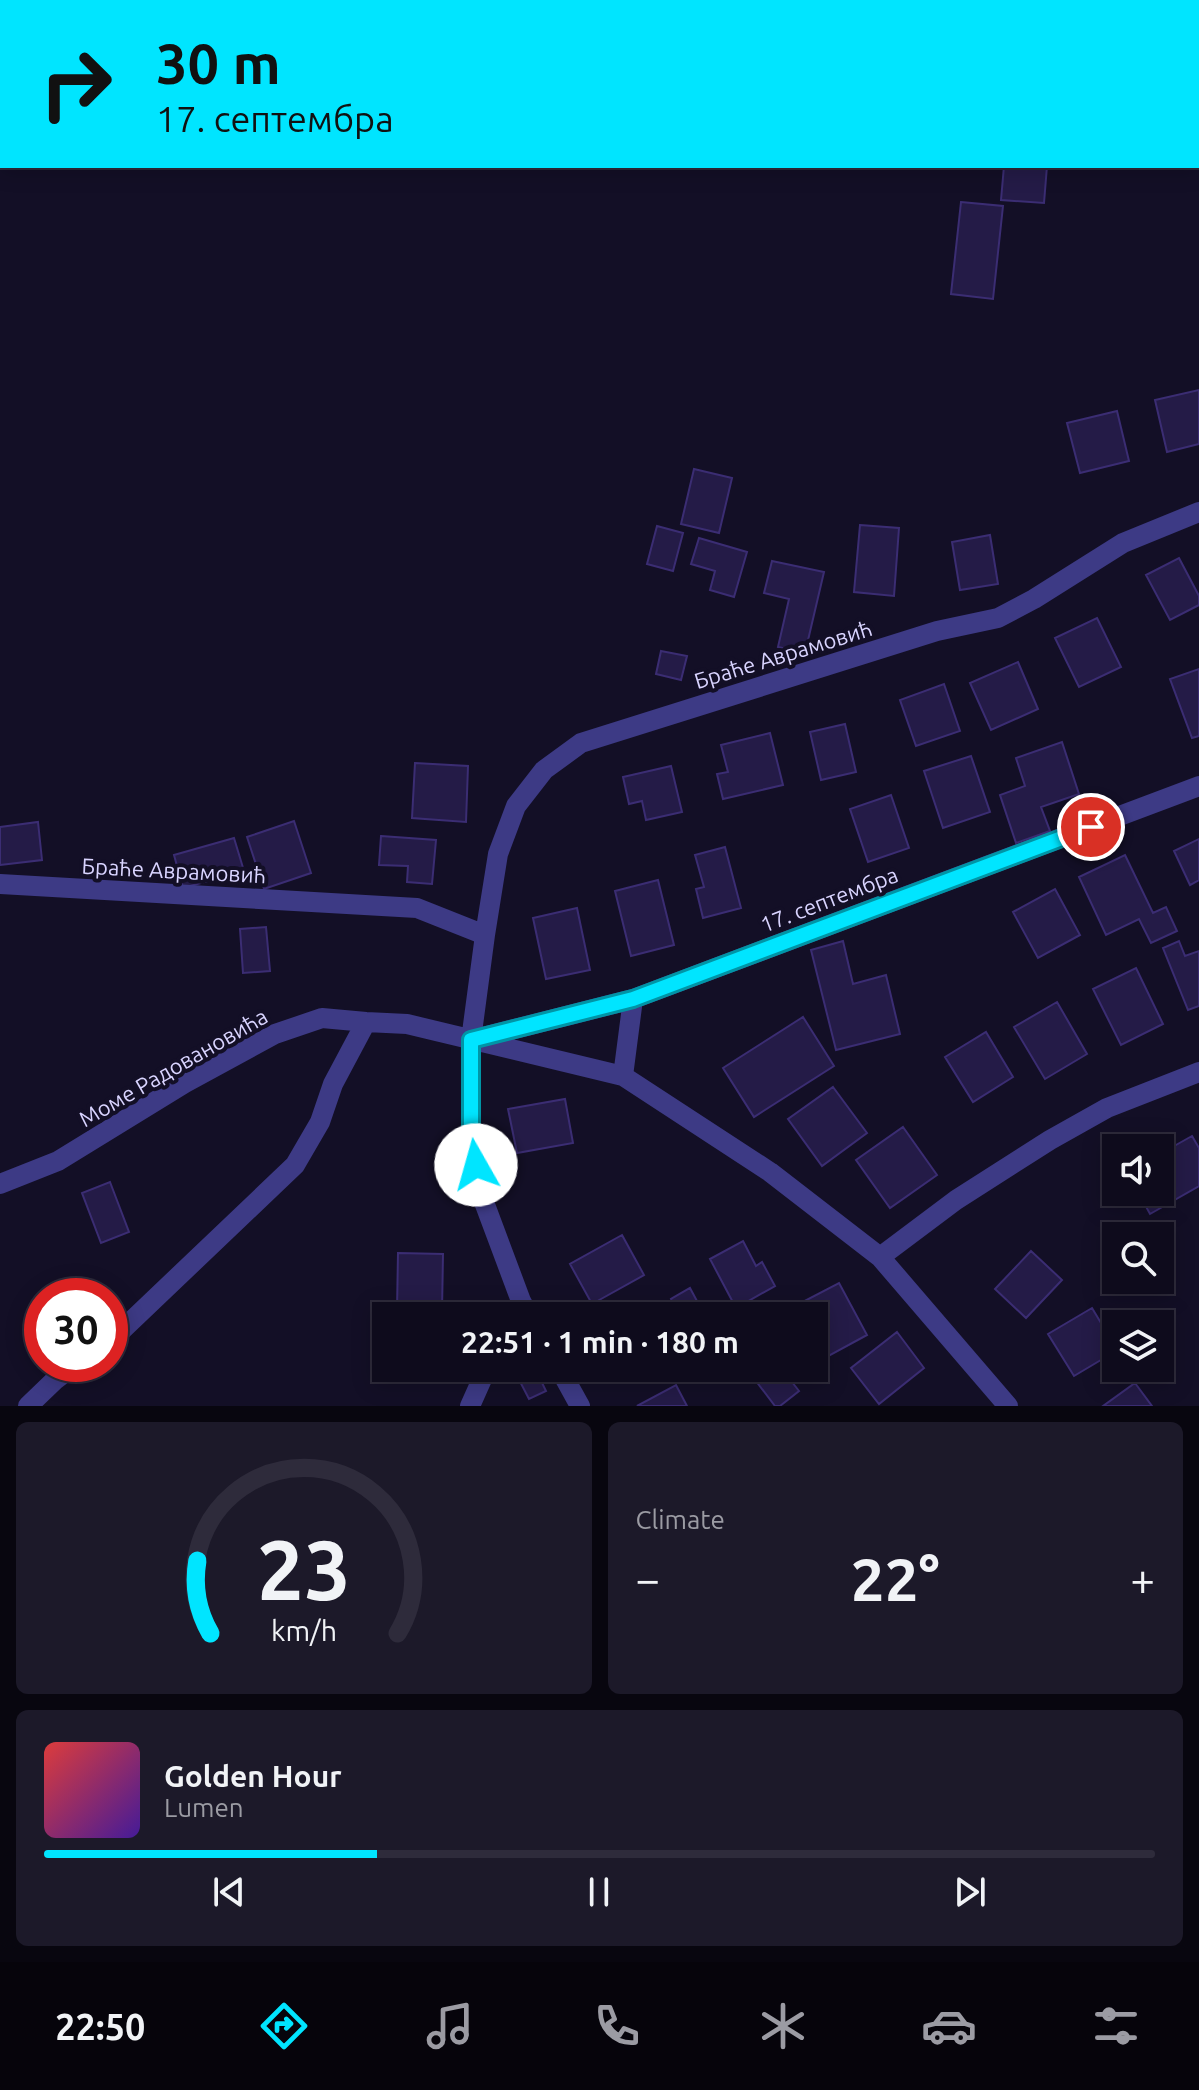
<!DOCTYPE html>
<meta charset="utf-8">
<style>
body{margin:0;font-family:Ubuntu,sans-serif;background:#1c1929;color:#f1f3f6;height:100vh;display:flex;flex-direction:column;font-size:30px;white-space:nowrap}
*{box-sizing:border-box;margin:0}
p{font-size:26px;color:#9b9ba3}
.icon{flex:none;width:44px;height:44px;fill:none;stroke:currentColor;stroke-width:2;stroke-linecap:round;stroke-linejoin:round}
.map{position:relative;height:1406px;overflow:hidden}
.details{display:flex;flex-direction:column;gap:16px;padding:16px;background:#08060f;flex:1}
.details>*{flex:none}
.hud{position:absolute;left:0px;top:0px;width:1200px;height:168px;box-shadow:0 4px 20px #0003,0 0 0 2px #2e2b3b;background:#00e5ff;color:#111;overflow:hidden}
.controls{position:absolute;left:1102px;top:1134px;display:grid;gap:16px}
.controls a{display:grid;place-items:center;width:72px;height:72px;border-radius:0px;background:#0e0b1c;box-shadow:0 4px 20px #0003,0 0 0 2px #2e2b3b;font-size:40px}
.speed{position:absolute;left:24px;top:1278px;display:flex;gap:16px;font-size:40px;font-weight:700;text-align:center}
.speed>*{display:grid;place-content:center;width:104px;height:104px;border-radius:50%;background:#0e0b1c;box-shadow:0 4px 20px #0003,0 0 0 2px #2e2b3b;line-height:1}
.speed .limit{border:12px solid #d22;background:#fff;color:#111}
.pin{position:absolute;display:grid;place-items:center;width:68px;height:68px;color:#fff;margin:-34px;border:4px solid #fff;border-radius:50%;box-shadow:0 2px 8px #0007}
.me{position:absolute;width:88px;margin:-44px;rotate:353deg;stroke-linejoin:round;filter:drop-shadow(0 0 6px #0008)}
.turn{display:flex;align-items:center;gap:28px;height:168px;padding:0 24px;font-size:36px}
.turn .icon{width:104px;height:104px;stroke-width:2.5}
.turn b{display:block;font-size:56px;line-height:68px}
.big{font-size:60px;font-weight:600;line-height:1.1}
.details .card{flex:1;display:flex;flex-direction:column;justify-content:center;gap:12px;min-width:0;padding:0 28px;border-radius:12px;background:#1c1929}
.details .dial{align-items:center;gap:0}
.dial svg{height:208px;overflow:visible;fill:none;stroke:#2e2b3b;stroke-width:7;stroke-linecap:round;text-anchor:middle}
.dial text{fill:#f1f3f6;stroke:none}
.song{display:flex;align-items:center;gap:24px}
.cover{width:96px;height:96px;border-radius:12px;background:linear-gradient(135deg,hsl(0 70% 55%),hsl(260 70% 35%))}
.played{height:8px;border-radius:4px;background:linear-gradient(90deg,#00e5ff 30%,#2e2b3b 30%)}
.keys{display:flex;justify-content:space-around;direction:ltr}
.heat{display:flex;justify-content:space-between;align-items:center;font-size:44px;direction:ltr}
.details .tiles{flex:1;display:grid;gap:16px;grid-template-columns:1fr 1fr}
.card:last-child{grid-column:span 2}
.trip{position:absolute;left:372px;top:1302px;width:456px;height:80px;border-radius:0px;background:#0e0b1c;box-shadow:0 4px 20px #0003,0 0 0 2px #2e2b3b;font-weight:600;line-height:80px;text-align:center}
.tabs{display:flex;height:128px;justify-content:space-around;align-items:center;background:#06040b;color:#9b9ba3}
.tabs .icon{width:56px;height:56px}
.tabs .on{color:#00e5ff}
.tabs b{font-size:36px;color:#f1f3f6}
.map>svg:first-child{display:block}
.building{fill:#241b47;stroke:#3b2d73;stroke-width:2}
.lines{fill:none;stroke-linecap:round;stroke-linejoin:round}
.street{stroke:#3d3a85;stroke-width:20}
.route-casing{stroke:#0095a6;stroke-width:20}
.route{stroke:#00e5ff;stroke-width:14}
.labels{text-anchor:middle;dominant-baseline:central;stroke-width:8;stroke-linejoin:round;paint-order:stroke}
.street-label{font-size:22px;fill:#d9d4ff;stroke:#130f26}
</style>
<div class="map">
<svg width="1199" height="1406" viewBox="0 0 1199 1406">
<rect width="100%" height="100%" fill="#130f26"/>
<path class="building" d="M567,0H628L627,2H566Z
M1004,166H1047L1044,203L1001,200Z
M961,202L1003,206L993,299L951,294Z
M1199,390V444L1167,452L1155,400Z
M1117,411L1129,461L1080,473L1067,423Z
M694,469L732,478L719,533L681,524Z
M860,525L899,528L894,596L854,592Z
M657,526L683,533L673,571L647,564Z
M990,535L998,584L960,590L952,542Z
M699,538L747,552L734,597L710,590L715,571L691,564Z
M1179,558L1199,596V605L1170,620L1146,575Z
M772,561L824,572L805,653L778,647L789,599L764,593Z
M1097,618L1121,667L1079,687L1055,638Z
M661,651L687,656L681,680L656,674Z
M1018,662L1038,709L991,730L970,683Z
M1199,669V736L1192,738L1170,679Z
M944,684L960,731L916,746L900,700Z
M845,724L856,772L821,780L810,732Z
M770,733L783,785L723,799L717,774L728,772L721,745Z
M1062,742L1079,794L1041,807L1050,831L1016,843L1000,795L1025,786L1016,758Z
M971,756L990,812L943,828L924,771Z
M415,763L468,766L466,822L412,818Z
M671,766L682,812L646,820L642,801L629,804L623,777Z
M891,795L909,848L868,862L850,809Z
M294,821L311,873L264,889L247,837Z
M38,822L42,860L0,865V827Z
M381,836L436,840L432,884L407,882L408,866L379,865Z
M234,838L244,871L183,888L174,855Z
M1199,839V880L1190,885L1174,851Z
M725,847L741,908L703,918L696,889L704,887L695,855Z
M1125,855L1153,913L1166,907L1177,931L1151,943L1139,919L1106,935L1079,877Z
M658,880L674,945L631,956L615,891Z
M1055,889L1080,935L1038,958L1013,912Z
M577,908L590,970L546,979L533,918Z
M266,927L270,971L243,973L240,929Z
M843,941L853,984L886,975L900,1034L836,1050L811,950Z
M1179,941L1185,956L1199,951V1006L1188,1010L1163,948Z
M1136,968L1163,1024L1121,1045L1093,989Z
M1057,1002L1087,1054L1045,1079L1014,1027Z
M803,1017L834,1066L754,1117L723,1068Z
M986,1032L1013,1077L973,1102L945,1057Z
M833,1087L867,1133L822,1166L788,1119Z
M565,1099L573,1143L517,1153L508,1109Z
M903,1127L937,1175L890,1208L856,1160Z
M1192,1136L1199,1148V1186L1150,1214L1138,1192H1160V1154Z
M110,1182L129,1232L101,1243L82,1193Z
M622,1235L644,1275L592,1304L570,1264Z
M743,1241L756,1266L762,1262L775,1286L736,1308L710,1259Z
M1031,1251L1062,1280L1026,1318L995,1289Z
M398,1253L443,1254L442,1311L397,1310Z
M839,1283L867,1335L823,1359L814,1342V1316H800L795,1306Z
M690,1288L705,1316H680L671,1299Z
M659,1305L666,1316H639Z
M1092,1308L1116,1348V1351L1074,1376L1048,1334Z
M897,1332L924,1368L879,1404L851,1368Z
M517,1368H535L546,1391L529,1399L514,1370Z
M746,1368H781L799,1391L780,1406H775Z
M1135,1383L1152,1406H1103Z
M676,1385L687,1406H637Z"/>
<g class="lines">
<path class="street" d="M742,0L745,2
M1198,147H1199
M0,884L417,908L485,935
M475,1039L633,999L1199,786
M623,1076L633,999
M0,1184L58,1161L185,1083L275,1034L322,1018L366,1022L407,1024L623,1076L770,1172L880,1257L1008,1406
M880,1257L956,1200L1050,1140L1107,1108L1199,1072
M529,1316L521,1301L481,1194L471,1136V1040L485,935L498,854L516,806L544,770L581,743L937,631L998,618L1034,599L1123,543L1199,512
M110,1339L122,1330L295,1165L320,1122L333,1084L366,1022
M559,1368L580,1406
M28,1406L55,1380L76,1364
M470,1406L487,1368"/>
</g>
<g class="lines">
<defs>
<path id="route" d="M476,1165L471,1136V1040L633,999L1091,827"/>
</defs>
<use href="#route" class="route-casing"/>
<use href="#route" class="route"/>
</g>
<g class="labels">
<g class="street-label">
<text transform="translate(783 654) rotate(-17)">Браће Аврамовић</text>
<text transform="translate(174 870) rotate(3)">Браће Аврамовић</text>
<text transform="translate(829 899) rotate(-21)">17. септембра</text>
<text transform="translate(173 1067) rotate(-30)">Моме Радовановића</text>
</g>
</g>
</svg>
<div class="controls">
<a><svg class="icon" aria-label="sound" viewBox="0 0 24 24"><path d="M4 9h4l5-4v14l-5-4H4zM17 9q2 3 0 6"/></svg></a>
<a><svg class="icon" aria-label="search" viewBox="0 0 24 24"><circle cx="10" cy="10" r="6"/><path d="M15 15l6 6"/></svg></a>
<a><svg class="icon" aria-label="layers" viewBox="0 0 24 24"><path d="M12 4l9 5-9 5-9-5zM3 14l9 5 9-5"/></svg></a>
</div>
<div class="speed"><div class="limit">30</div></div>
<div class="pin" style="left:1091px;top:827px;background:#d93025"><svg class="icon" aria-label="arrive" viewBox="0 0 24 24"><path d="M6 21V4h12l-3 4 3 4H6"/></svg></div>
<svg class="me" style="left:476px;top:1165px" viewBox="-20 -20 40 40"><circle r="19" fill="#fff"/><path d="M0-13L10 11 0 6-10 11z" fill="#00e5ff"/></svg>
<div class="trip">22:51 · 1 min · 180 m</div>
<div class="hud">
<div class="turn"><svg class="icon" aria-label="right" viewBox="0 0 24 24"><path d="M7 20v-9h11M14 6l5 5-5 5"/></svg><div><b>30 m</b>17. септембра</div></div>
</div>
</div>
<section class="details">
<div class="tiles">
<div class="card dial"><svg viewBox="0 0 100 80">
<path d="M14 69A42 42 0 1 1 86 69"/>
<path d="M14 69A42 42 0 0 1 9 41" stroke="#00e5ff"/>
<text x="50" y="56" font-size="32" font-weight="700">23</text>
<text x="50" y="72" font-size="11">km/h</text>
</svg></div>
<div class="card"><p>Climate</p>
<div class="heat"><a>−</a><b class="big">22°</b><a>+</a></div>
</div>
<div class="card">
<div class="song"><i class="cover"></i><div><b>Golden Hour</b><p>Lumen</p></div></div>
<div class="played"></div>
<div class="keys"><svg class="icon" aria-label="previous" viewBox="0 0 24 24"><path d="M18 5L8 12l10 7zM5 5v14"/></svg><svg class="icon" aria-label="pause" viewBox="0 0 24 24"><path d="M8 5v14M16 5v14"/></svg><svg class="icon" aria-label="next" viewBox="0 0 24 24"><path d="M6 5l10 7-10 7zM19 5v14"/></svg></div>
</div>
</div>
</section>
<nav class="tabs">
<b>22:50</b>
<svg class="icon on" aria-label="directions" viewBox="0 0 24 24"><path d="M12 3l9 9-9 9-9-9zM9 14v-3h6M13 9l2 2-2 2"/></svg>
<svg class="icon" aria-label="music" viewBox="0 0 24 24"><path d="M9 18V5l10-2v13"/><circle cx="6" cy="18" r="3"/><circle cx="16" cy="16" r="3"/></svg>
<svg class="icon" aria-label="phone" viewBox="0 0 24 24"><path d="M5 4h4l2 5-3 2q2 4 5 5l2-3 5 2v4C11 20 4 13 5 4z"/></svg>
<svg class="icon" aria-label="climate" viewBox="0 0 24 24"><path d="M12 3v18M4 7l16 10M4 17L20 7"/></svg>
<svg class="icon" aria-label="car" viewBox="0 0 24 24"><path d="M5 17H2v-5l4-1 3-4h7l3 4 3 1v5h-3M9 17h6M6 11h13"/><circle cx="7" cy="17" r="2"/><circle cx="17" cy="17" r="2"/></svg>
<svg class="icon" aria-label="filters" viewBox="0 0 24 24"><path d="M4 7h16M4 17h16"/><circle cx="9" cy="7" r="2"/><circle cx="15" cy="17" r="2"/></svg>
</nav>
